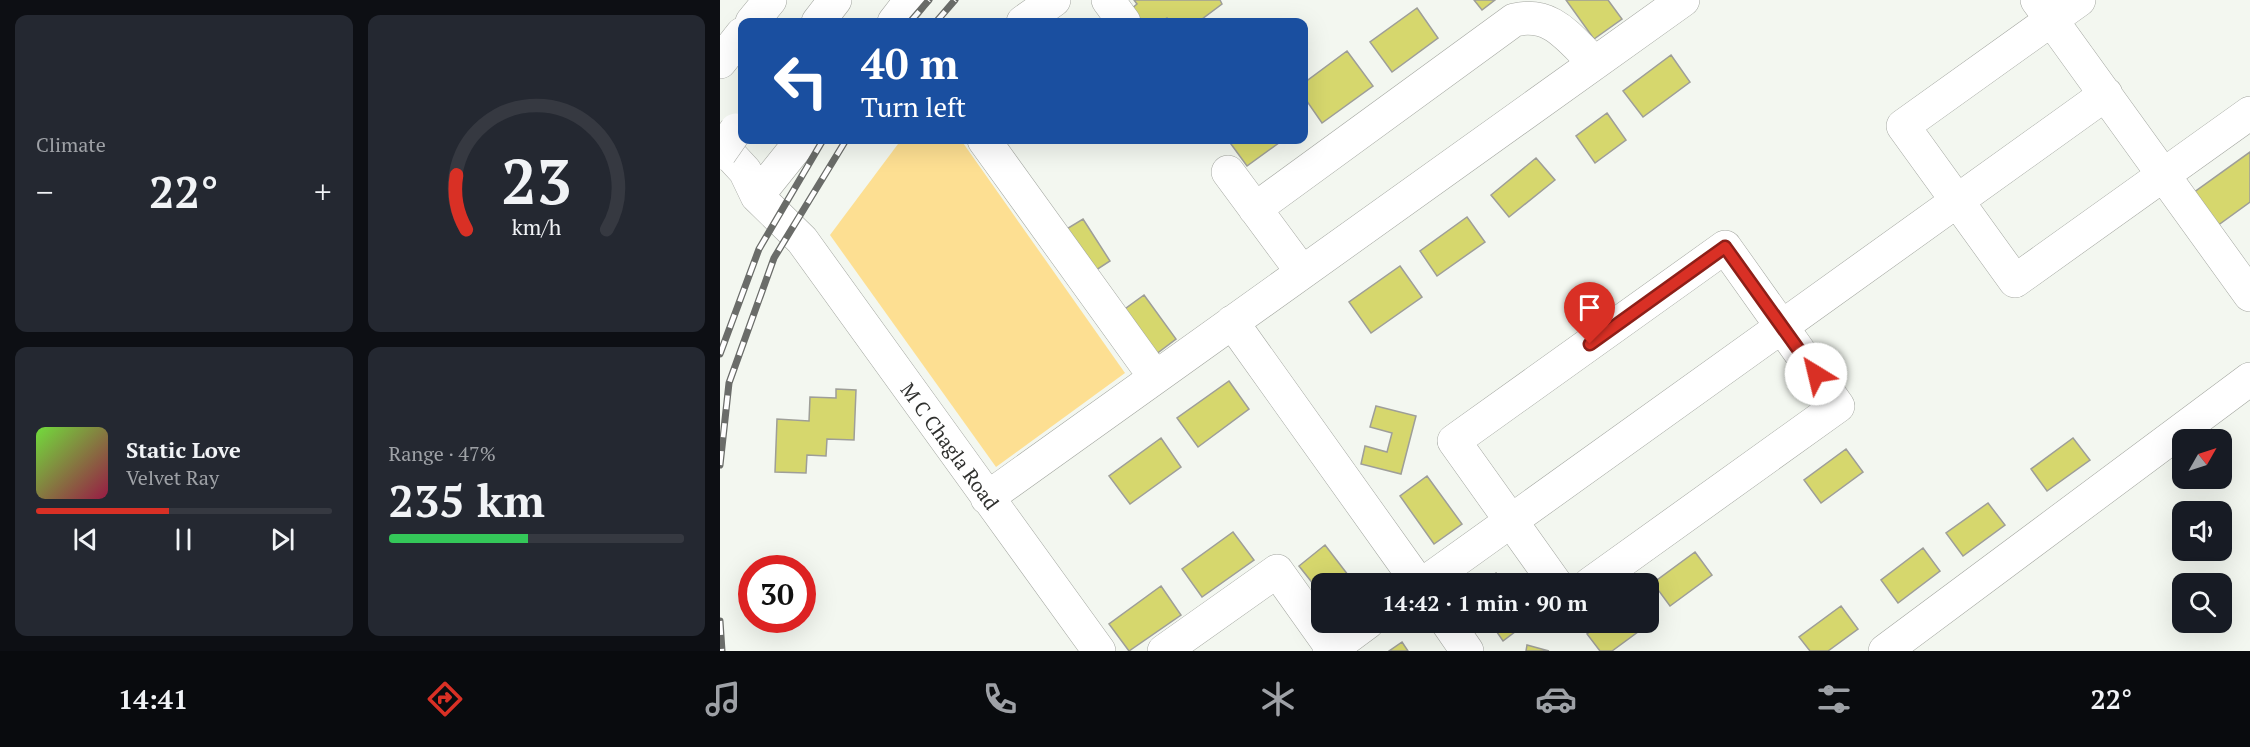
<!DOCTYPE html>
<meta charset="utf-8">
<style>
body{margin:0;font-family:"PT Serif",serif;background:#242831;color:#f1f3f6;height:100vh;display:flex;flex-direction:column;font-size:22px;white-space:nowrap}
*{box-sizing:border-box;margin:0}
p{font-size:20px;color:#9ea1a6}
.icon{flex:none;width:33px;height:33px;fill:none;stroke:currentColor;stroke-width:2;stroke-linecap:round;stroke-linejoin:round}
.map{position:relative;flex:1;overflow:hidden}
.sheet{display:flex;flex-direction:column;gap:15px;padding:15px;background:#0d0f14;width:720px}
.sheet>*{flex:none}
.banner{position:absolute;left:18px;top:18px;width:570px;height:126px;border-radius:12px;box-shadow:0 6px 24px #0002;background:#1a4fa0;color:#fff;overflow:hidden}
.needle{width:39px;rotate:51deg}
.buttons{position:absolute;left:1452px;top:429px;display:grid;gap:12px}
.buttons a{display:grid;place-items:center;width:60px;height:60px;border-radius:12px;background:#171b24;box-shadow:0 6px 24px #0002;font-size:30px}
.speed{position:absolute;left:18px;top:555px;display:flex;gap:12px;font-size:30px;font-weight:700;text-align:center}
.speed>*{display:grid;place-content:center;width:78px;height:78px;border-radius:50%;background:#171b24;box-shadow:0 6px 24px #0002;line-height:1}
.speed .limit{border:9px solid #d22;background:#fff;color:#111}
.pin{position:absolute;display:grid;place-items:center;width:51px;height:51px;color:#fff;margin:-62px -26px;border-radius:50% 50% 50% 0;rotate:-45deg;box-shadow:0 0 6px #0007}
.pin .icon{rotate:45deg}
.me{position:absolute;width:66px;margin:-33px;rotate:324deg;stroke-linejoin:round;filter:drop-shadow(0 0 4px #0008)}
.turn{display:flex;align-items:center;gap:21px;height:126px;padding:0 24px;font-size:27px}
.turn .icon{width:78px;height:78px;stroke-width:2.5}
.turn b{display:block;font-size:42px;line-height:51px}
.big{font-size:45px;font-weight:700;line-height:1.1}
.sheet .widget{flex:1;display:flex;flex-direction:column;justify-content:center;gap:9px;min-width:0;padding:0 21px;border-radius:12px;background:#242831}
.sheet .dial{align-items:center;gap:0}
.dial svg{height:156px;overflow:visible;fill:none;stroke:#363941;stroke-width:7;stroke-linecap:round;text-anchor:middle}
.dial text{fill:#f1f3f6;stroke:none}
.song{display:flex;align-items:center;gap:18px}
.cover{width:72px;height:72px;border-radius:9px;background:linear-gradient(135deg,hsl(100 70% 55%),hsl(340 70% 35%))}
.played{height:6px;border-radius:3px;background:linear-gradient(90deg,#d93025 45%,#363941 45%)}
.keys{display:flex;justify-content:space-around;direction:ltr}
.heat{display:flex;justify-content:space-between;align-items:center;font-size:33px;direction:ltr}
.charge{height:9px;border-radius:4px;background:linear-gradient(90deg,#34c759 47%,#363941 0)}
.sheet .tiles{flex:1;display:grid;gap:15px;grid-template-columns:repeat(2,1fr)}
.trip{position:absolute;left:591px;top:573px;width:348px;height:60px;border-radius:12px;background:#171b24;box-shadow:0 6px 24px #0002;font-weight:700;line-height:60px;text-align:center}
.menu{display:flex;height:96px;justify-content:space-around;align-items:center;background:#090b0e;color:#9ea1a6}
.menu .icon{width:42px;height:42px}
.menu .on{color:#d93025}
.menu b{font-size:27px;color:#f1f3f6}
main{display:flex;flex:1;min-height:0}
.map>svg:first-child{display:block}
.green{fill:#fddf92}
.building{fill:#d6d76d;stroke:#9e9e98;stroke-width:1.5}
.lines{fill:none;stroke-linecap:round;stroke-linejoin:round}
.minor-casing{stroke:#a4a7a1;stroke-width:34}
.highway-casing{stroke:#a4a7a1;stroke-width:34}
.minor{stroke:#fff;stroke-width:33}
.highway{stroke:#fff;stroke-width:33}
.rail-casing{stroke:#6a6c69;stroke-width:7}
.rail{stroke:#fff;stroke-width:4.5;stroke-dasharray:14;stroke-linecap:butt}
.highway-bridge-casing{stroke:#a4a7a1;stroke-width:34;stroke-linecap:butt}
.highway-bridge{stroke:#fff;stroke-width:33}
.route-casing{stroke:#8d1f18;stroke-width:15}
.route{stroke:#d93025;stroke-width:10}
.labels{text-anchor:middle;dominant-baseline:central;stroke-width:6;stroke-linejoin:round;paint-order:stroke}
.street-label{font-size:20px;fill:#2f302e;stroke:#fff}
</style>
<main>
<section class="sheet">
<div class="tiles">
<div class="widget"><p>Climate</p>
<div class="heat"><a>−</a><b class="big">22°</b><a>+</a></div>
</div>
<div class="widget dial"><svg viewBox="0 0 100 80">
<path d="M14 69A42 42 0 1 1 86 69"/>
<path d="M14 69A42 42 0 0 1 9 41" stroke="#d93025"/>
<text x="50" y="56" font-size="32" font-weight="700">23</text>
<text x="50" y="72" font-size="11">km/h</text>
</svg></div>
<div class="widget">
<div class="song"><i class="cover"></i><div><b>Static Love</b><p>Velvet Ray</p></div></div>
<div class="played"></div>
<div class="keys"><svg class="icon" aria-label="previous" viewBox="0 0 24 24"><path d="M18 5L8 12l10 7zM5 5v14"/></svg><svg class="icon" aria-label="pause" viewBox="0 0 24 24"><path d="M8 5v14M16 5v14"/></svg><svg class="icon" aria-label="next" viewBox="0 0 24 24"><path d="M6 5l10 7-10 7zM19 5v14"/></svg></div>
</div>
<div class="widget"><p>Range · 47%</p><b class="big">235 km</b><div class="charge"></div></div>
</div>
</section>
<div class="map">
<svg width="1530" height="651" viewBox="0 0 1530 651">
<rect width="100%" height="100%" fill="#f3f7f0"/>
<path class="green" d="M181,140H241L405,373L276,467L110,235Z"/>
<path class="building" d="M414,0H500L502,4L478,22H450L447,18L440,22H420L410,10L417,4Z
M754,0H775L762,10Z
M846,0H888L902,19L874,39Z
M697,8L718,38L672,72L650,42Z
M627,51L653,86L602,123L584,97V83Z
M951,55L970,82L923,117L903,91Z
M887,113L906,140L875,163L856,136Z
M508,140H563L527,166Z
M1530,152V202L1497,226L1473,193Z
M816,158L835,180L789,217L771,195Z
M747,217L765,242L717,276L700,251Z
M363,219L390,261L367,276L340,233Z
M680,266L702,297L651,333L629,302Z
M424,295L456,339L431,358L398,314Z
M509,381L529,409L478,447L457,418Z
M116,389L136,390L134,440L107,439L106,456L87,455L86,473L55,472L57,419L89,421L90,397L116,398Z
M656,406L696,416L681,474L641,464L645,446L667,452L672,433L650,427Z
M441,438L461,467L410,504L389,476Z
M1353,438L1370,460L1327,491L1311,469Z
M1126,449L1143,472L1101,503L1084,480Z
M707,476L742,524L714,544L680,496Z
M1268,503L1285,525L1243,556L1226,533Z
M513,532L534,560L482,597L462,569Z
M605,545L635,584H602V595L579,566Z
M1203,548L1220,571L1178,603L1161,580Z
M975,552L992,575L950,606L933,583Z
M776,573L784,584H762Z
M441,586L461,615L409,651L389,624Z
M1121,606L1138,629L1108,651H1090L1079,637Z
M770,622H808L783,641Z
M883,622H924L926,626L892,651H880L867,634Z
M682,642L688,651H669Z
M807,645L829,651H806Z"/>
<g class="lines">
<defs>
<path id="minor" d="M388,0L404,22
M1317,0L1530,295
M1359,0L1183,126L1295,281L1530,113
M174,22L191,0
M303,22L334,0
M264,140L435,377
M0,144L25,171L37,196L82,240L379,651
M508,172L582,272
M37,196L82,140
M535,209L794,20C833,11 849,39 875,63
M512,322L699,584
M267,498L963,0
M703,584L1386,94
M836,584L734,441L1005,247L1118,406L870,584
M727,622L747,651
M444,651L557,571L614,651
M609,651L648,622
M1165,651L1530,379"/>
<path id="highway" d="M32,22L50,0
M98,22L115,0
M0,62L22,34"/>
</defs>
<use href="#minor" class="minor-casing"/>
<use href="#highway" class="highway-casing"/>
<use href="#minor" class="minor"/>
<use href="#highway" class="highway"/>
<defs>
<path id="rail" d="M190,22L209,0
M216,22L235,0
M0,354L39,249L103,140
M0,465L9,383L54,258L126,140
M0,621L2,651"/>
</defs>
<use href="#rail" class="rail-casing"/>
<use href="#rail" class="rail"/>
<defs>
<path id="highway-bridge" d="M0,153L16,130"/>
</defs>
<use href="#highway-bridge" class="highway-bridge-casing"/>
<use href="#highway-bridge" class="highway-bridge"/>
</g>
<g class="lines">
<defs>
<path id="route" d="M870,344L1005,247L1096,374"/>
</defs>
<use href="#route" class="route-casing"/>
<use href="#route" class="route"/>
</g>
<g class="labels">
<g class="street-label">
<text transform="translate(230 446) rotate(54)">M C Chagla Road</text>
</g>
</g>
</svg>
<div class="buttons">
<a><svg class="needle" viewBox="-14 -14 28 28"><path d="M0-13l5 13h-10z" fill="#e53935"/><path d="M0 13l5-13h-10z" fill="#9ea1a6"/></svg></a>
<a><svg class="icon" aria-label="sound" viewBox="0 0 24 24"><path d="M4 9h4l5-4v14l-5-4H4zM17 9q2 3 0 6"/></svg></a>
<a><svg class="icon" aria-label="search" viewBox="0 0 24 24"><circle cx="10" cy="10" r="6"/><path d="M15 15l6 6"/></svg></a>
</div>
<div class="speed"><div class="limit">30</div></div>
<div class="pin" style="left:870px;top:344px;background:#d93025"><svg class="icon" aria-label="arrive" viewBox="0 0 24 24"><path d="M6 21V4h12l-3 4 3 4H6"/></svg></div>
<svg class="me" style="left:1096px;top:374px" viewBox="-20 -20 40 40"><circle r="19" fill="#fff"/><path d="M0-13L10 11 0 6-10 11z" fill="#d93025"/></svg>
<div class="trip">14:42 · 1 min · 90 m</div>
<div class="banner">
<div class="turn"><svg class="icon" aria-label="left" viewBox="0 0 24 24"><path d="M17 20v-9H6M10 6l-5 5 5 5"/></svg><div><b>40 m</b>Turn left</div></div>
</div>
</div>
</main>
<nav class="menu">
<b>14:41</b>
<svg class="icon on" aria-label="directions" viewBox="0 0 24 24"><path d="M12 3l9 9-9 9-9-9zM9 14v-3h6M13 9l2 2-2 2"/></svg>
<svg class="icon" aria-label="music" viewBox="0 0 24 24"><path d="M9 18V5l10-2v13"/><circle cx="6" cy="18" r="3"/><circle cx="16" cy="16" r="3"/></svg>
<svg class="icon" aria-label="phone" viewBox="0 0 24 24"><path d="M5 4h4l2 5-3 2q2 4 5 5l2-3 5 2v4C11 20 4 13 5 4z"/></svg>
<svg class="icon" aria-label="climate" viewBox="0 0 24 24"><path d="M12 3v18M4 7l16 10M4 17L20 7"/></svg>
<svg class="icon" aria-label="car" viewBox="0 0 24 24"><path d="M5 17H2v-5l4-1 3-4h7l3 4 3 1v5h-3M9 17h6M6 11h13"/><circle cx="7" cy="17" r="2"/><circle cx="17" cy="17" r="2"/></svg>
<svg class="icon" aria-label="filters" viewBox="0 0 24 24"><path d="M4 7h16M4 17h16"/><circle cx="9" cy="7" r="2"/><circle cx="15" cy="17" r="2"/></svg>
<b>22°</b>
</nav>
